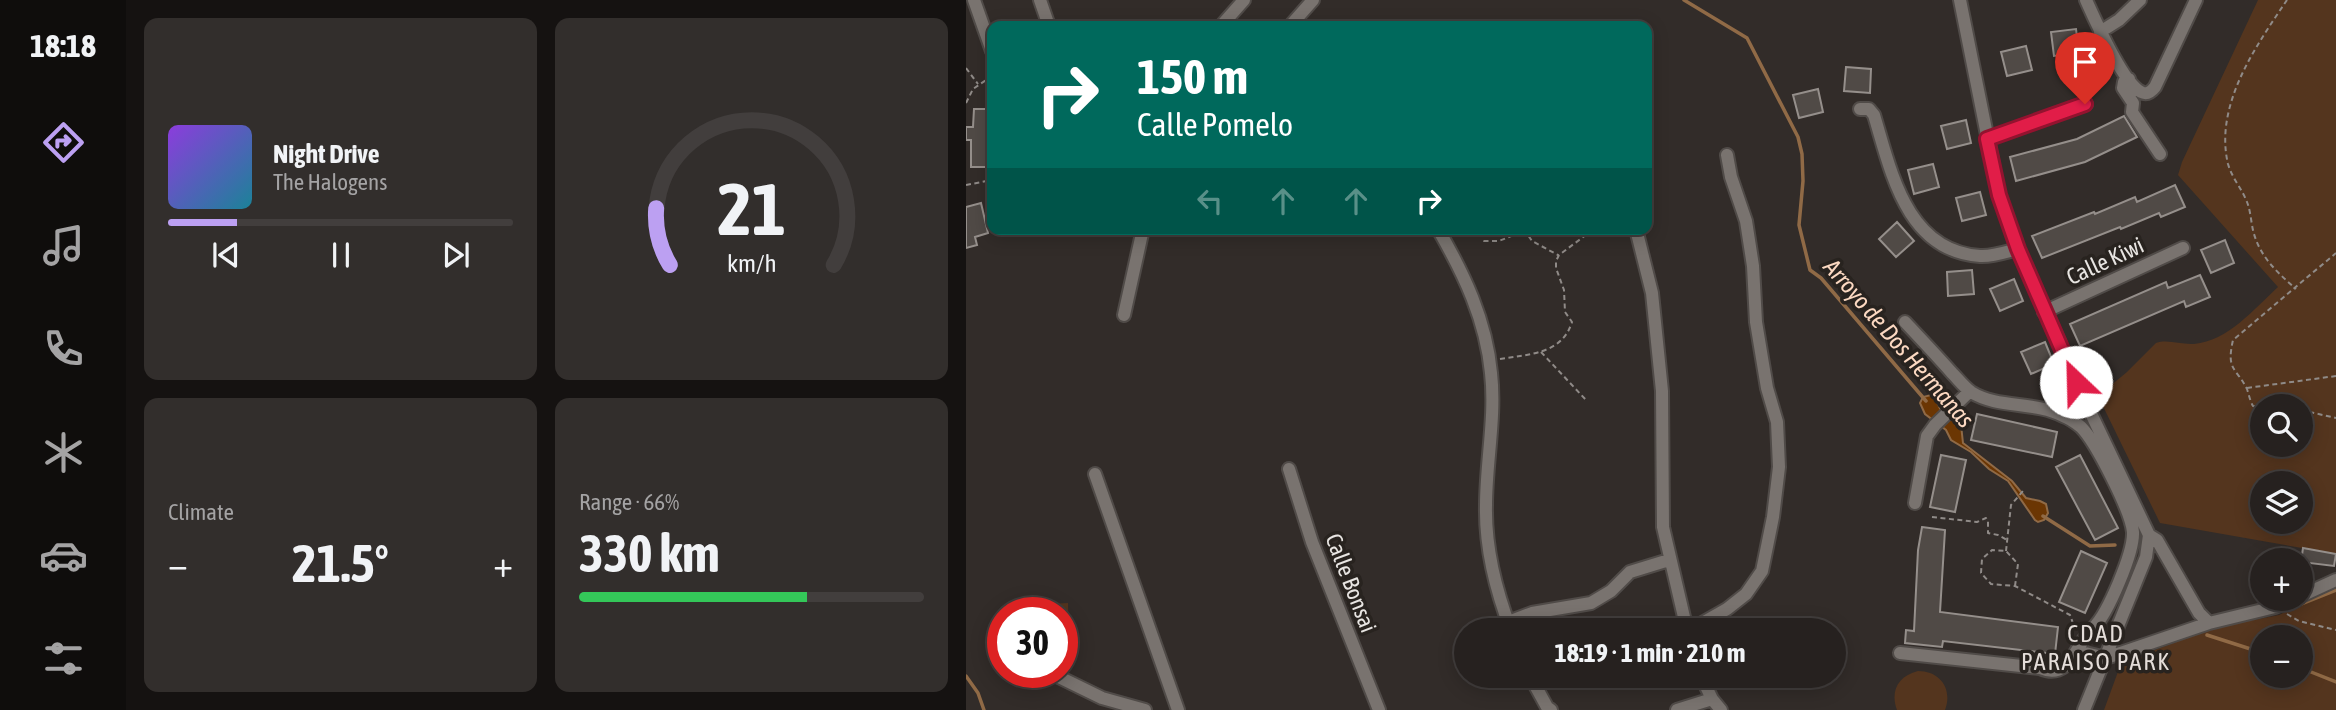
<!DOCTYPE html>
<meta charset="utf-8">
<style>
body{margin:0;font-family:"Asap Condensed",sans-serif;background:#322e2c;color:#f1f3f6;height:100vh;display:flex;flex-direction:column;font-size:26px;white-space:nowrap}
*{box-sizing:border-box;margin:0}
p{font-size:23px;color:#a4a3a4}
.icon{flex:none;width:38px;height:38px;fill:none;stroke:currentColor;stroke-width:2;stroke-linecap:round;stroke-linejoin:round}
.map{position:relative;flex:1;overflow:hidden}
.details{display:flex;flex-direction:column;gap:18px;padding:18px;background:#151211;width:840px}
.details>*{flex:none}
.banner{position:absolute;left:21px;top:21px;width:665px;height:214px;border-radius:14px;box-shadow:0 4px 18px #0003,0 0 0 2px #423e3d;background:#00695c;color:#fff;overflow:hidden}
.fabs{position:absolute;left:1284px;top:394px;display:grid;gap:14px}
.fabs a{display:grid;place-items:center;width:63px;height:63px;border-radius:50%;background:#26211f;box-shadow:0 4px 18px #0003,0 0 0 2px #423e3d;font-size:35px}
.speed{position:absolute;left:21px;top:597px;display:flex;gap:14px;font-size:35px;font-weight:700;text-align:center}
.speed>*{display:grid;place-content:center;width:91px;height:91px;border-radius:50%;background:#26211f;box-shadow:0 4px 18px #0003,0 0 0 2px #423e3d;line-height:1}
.speed .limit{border:10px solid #d22;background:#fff;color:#111}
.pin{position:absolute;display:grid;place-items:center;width:60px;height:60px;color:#fff;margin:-72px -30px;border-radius:50% 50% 50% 0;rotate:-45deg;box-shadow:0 0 7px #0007}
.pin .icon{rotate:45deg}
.me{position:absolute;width:77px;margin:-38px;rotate:336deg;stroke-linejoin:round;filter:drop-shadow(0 0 5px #0008)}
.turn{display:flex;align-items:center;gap:24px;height:147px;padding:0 35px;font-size:32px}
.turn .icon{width:91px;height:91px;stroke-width:2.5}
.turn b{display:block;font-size:49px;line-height:60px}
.lanes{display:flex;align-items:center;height:66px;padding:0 35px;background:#0003;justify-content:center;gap:35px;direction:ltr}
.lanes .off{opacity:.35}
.big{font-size:52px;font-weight:700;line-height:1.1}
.details .card{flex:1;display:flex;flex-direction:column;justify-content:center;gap:10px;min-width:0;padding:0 24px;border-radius:14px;background:#322e2c}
.details .dial{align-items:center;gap:0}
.dial svg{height:182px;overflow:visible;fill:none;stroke:#423e3d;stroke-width:7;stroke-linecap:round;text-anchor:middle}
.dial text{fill:#f1f3f6;stroke:none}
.song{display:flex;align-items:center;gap:21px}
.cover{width:84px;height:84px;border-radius:10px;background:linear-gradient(135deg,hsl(270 70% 55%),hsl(190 70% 35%))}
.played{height:7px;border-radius:4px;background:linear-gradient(90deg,#bca0f2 20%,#423e3d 20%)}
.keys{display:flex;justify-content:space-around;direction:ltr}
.heat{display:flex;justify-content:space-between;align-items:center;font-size:38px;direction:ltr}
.charge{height:10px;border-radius:5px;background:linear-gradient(90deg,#34c759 66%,#423e3d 0)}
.details .tiles{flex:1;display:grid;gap:18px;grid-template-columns:repeat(2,1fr)}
.trip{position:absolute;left:488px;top:618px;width:392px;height:70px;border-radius:35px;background:#26211f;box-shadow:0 4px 18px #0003,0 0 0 2px #423e3d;font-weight:700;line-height:70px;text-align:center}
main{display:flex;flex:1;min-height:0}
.tab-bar{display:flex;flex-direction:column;width:126px;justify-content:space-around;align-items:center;background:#0f0d0c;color:#a4a3a4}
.tab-bar .icon{width:49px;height:49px}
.tab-bar .current{color:#bca0f2}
.tab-bar b{font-size:32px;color:#f1f3f6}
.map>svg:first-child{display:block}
.green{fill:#54351e;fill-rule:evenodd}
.water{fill:#6b3603;stroke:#906a46;stroke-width:2}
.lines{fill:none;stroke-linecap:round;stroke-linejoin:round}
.stream{stroke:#906a46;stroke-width:3.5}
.building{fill:#504a46;stroke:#958f8b;stroke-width:2}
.minor-casing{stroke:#504b48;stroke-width:16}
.path{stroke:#908b88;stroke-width:2;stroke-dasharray:5 3.5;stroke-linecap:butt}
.minor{stroke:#79736f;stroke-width:12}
.route-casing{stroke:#92132f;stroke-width:18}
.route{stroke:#e11d48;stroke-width:12}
.labels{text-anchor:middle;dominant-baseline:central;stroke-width:7;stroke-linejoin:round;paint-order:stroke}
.street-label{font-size:23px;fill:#e8e5e2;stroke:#28231f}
.water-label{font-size:24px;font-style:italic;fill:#fcd9c2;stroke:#28231f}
.neighbourhood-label{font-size:24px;letter-spacing:2px;fill:#e4ddd9;stroke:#28231f}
</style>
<main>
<nav class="tab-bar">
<b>18:18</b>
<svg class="icon current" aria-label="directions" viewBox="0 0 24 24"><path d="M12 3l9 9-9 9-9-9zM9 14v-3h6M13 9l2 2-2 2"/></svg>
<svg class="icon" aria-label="music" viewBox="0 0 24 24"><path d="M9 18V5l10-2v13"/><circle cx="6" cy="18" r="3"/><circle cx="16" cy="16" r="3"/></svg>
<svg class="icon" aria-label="phone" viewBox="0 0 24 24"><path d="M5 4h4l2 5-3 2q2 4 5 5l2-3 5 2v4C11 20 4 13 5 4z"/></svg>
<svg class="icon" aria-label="climate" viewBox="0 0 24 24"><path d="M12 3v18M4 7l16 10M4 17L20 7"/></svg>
<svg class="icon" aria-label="car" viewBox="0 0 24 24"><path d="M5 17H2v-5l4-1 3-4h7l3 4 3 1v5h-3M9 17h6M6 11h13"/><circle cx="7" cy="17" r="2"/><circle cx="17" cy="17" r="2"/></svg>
<svg class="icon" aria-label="filters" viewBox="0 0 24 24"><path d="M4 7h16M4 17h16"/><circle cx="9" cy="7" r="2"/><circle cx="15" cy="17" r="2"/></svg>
</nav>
<section class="details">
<div class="tiles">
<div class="card">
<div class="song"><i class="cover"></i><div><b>Night Drive</b><p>The Halogens</p></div></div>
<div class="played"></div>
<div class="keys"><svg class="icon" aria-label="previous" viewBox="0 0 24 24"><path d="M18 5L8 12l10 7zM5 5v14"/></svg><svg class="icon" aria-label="pause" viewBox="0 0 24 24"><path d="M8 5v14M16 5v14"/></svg><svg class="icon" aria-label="next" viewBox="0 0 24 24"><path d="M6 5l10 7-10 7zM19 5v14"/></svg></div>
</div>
<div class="card dial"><svg viewBox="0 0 100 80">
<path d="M14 69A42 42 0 1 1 86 69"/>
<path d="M14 69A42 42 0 0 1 8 44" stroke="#bca0f2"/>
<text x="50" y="56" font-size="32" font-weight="700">21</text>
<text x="50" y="72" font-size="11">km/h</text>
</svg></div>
<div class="card"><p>Climate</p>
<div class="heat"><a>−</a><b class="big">21.5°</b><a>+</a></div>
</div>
<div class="card"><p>Range · 66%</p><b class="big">330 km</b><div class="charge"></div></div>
</div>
</section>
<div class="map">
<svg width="1370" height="710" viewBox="0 0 1370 710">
<rect width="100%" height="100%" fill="#322c29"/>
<path class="green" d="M1292,0H1370V554L1194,523L1132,396L1161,372L1190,343C1202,339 1215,345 1228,344C1262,341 1288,309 1312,287L1212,175L1216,162ZM1297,406H1335V444H1297ZM1297,483H1335V522H1297Z
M1370,587V710H1138L1153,669L1189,650L1247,628L1313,615ZM1335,637V676H1297V637Z
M102,603L103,645L96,646V612H83V604Z
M952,671C974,671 987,689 979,710H931C924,691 932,676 952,671Z"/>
<path class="water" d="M965,395C972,400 971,404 975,410C981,417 988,422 995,425L997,443L1046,481L1060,498L1074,501L1080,504L1082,513L1078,520L1072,522L1069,520L1042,481L1023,469L1005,452L985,440L980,430L959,414L954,403L957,397Z"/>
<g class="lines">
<path class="stream" d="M718,0L781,38L832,137L836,154L837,181L833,225L844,270L855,278L960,401
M1077,516L1124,546L1149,545
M1328,607L1370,590
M1241,635L1297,653
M1335,668L1370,682
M0,676L12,693L18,710"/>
</g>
<path class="building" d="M1110,29L1113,53L1088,56L1085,32Z
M1060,46L1066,70L1041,76L1035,52Z
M880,67L905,69L904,93L878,91Z
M852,89L857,112L833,118L827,95Z
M8,109H26V167H5V140H0V127H7Z
M1158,116L1171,137L1119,162L1050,181L1044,157L1111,139Z
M1000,120L1005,143L981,149L975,126Z
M967,164L973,187L948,194L942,170Z
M1209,185L1219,207L1195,217L1193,213L1155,229L1154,227L1076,258L1066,236L1128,212L1129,214L1169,197L1171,202Z
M1014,192L1020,215L996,221L990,198Z
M15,203L22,233L9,237L11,245L0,248V207Z
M931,222L948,241L930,257L913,239Z
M1259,240L1268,263L1245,273L1235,250Z
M1006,270L1008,294L982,296L981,272Z
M1234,275L1244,297L1220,307L1218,301L1114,346L1104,324L1200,282L1202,288Z
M1048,279L1057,301L1034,311L1024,289Z
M1079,342L1088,364L1065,374L1055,352Z
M1011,414L1091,432L1086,457L1005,440Z
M975,455L1000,460L989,512L964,507Z
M1114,455L1152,528L1129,540L1090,467Z
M956,527L979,530L974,612L1092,627L1089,654L977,641L976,647L939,643L940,630L948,631L952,550Z
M1337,548L1370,554L1368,566L1335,562Z
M1115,551L1141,563L1119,613L1093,602Z"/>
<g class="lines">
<defs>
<path id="minor" d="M8,0L26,51
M74,0L83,26
M994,0L1033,195L1052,249L1121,405L1183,535L1180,557L1118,710
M1120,0C1129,20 1157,83 1175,92C1181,95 1185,92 1189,87L1230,0
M255,26L278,0
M324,26L347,0
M1134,32L1153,20L1174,0
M1163,79L1158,82L1157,88L1167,103L1166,112L1194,154
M894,109H903L908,115C925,171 940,251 1014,256C1026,257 1040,252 1052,249
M1021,139L1120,104
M472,229C498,274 520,320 525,373C530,416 520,462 520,505C519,548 530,591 545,630
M670,229L686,293L696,391L697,527L721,630
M1078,312L1217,248
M158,315L177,229
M323,469L346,542L413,710
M129,474L212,710
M949,503L961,436L969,425L1004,391
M1183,535L1191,540L1233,613L1243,623
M1335,596L1370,580
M542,622L566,613L625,603L645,591L664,572L703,560
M724,630L761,609L780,594L796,571L807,517L813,467L811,422L801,388L790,322L787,266L780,221L765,177L761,155
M1111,651L1140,658L1243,623L1309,607L1329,598
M934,653L1074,668C1105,681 1109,644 1127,628C1142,614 1168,552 1167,532C1165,511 1130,442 1115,427C1110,423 1103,418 1097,416C1069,401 1032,409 1005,392C998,387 992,379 986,373C971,356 955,339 939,322
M91,676L136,698L179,710
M564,676L581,707L585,710
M735,676L746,699L755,710
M711,710L746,699"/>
</defs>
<use href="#minor" class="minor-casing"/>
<path class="path" d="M1321,0C1290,46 1248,105 1262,164C1266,178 1276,189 1281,202C1285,212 1285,224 1288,234C1295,258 1312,273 1330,289
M0,68L12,84
M0,103L7,89L26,76
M0,185L26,180
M558,229L566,241L592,255
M518,232V241H533L558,231
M575,352L620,400
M534,359C564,354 596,354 606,322L599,312L598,290L590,268V261L593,255L628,229
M1281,388L1370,376
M1297,409L1287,406C1284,401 1283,395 1281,389C1270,367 1260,371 1267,340L1370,253
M1335,410L1370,418
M966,517L1011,522L1020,518L1022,521V533L1032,535L1041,540
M1040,551L1045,505L1057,491
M1049,586L1052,564L1040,551L1026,550L1016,559L1015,573L1025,584L1049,586L1104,615L1109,629
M1321,614L1333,621L1370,630"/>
<use href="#minor" class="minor"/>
</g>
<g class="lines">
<defs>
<path id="route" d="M1110,382L1052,249L1033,195L1021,139L1119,104"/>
</defs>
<use href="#route" class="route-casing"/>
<use href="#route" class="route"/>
</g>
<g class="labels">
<g class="street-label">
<text transform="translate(1139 261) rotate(-25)">Calle Kiwi</text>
<text transform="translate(385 583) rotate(69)">Calle Bonsai</text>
</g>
<g class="water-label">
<text transform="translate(933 343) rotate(49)">Arroyo de Dos Hermanas</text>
</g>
<g class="neighbourhood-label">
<text x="1130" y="633">CDAD<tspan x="1130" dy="28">PARAISO PARK</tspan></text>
</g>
</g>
</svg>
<div class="fabs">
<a><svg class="icon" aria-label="search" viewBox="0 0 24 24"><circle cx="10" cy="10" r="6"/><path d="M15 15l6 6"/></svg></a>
<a><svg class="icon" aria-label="layers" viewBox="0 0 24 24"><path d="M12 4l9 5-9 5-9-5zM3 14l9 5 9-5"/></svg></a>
<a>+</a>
<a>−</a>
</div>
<div class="speed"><div class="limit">30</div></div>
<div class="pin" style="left:1119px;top:104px;background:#d93025"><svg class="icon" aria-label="arrive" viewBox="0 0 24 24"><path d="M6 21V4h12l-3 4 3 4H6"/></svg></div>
<svg class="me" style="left:1110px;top:382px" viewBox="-20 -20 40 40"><circle r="19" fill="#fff"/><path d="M0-13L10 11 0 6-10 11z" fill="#e11d48"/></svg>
<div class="trip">18:19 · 1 min · 210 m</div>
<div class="banner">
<div class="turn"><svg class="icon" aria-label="right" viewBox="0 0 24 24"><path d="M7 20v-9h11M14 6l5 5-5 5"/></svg><div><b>150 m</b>Calle Pomelo</div></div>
<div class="lanes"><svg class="icon off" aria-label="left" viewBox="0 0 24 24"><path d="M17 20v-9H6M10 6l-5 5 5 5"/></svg><svg class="icon off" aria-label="ahead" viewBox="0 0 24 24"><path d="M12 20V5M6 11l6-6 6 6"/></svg><svg class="icon off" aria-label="ahead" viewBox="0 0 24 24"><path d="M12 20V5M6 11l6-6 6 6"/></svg><svg class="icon" aria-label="right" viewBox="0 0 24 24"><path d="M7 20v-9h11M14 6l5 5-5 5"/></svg></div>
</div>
</div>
</main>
